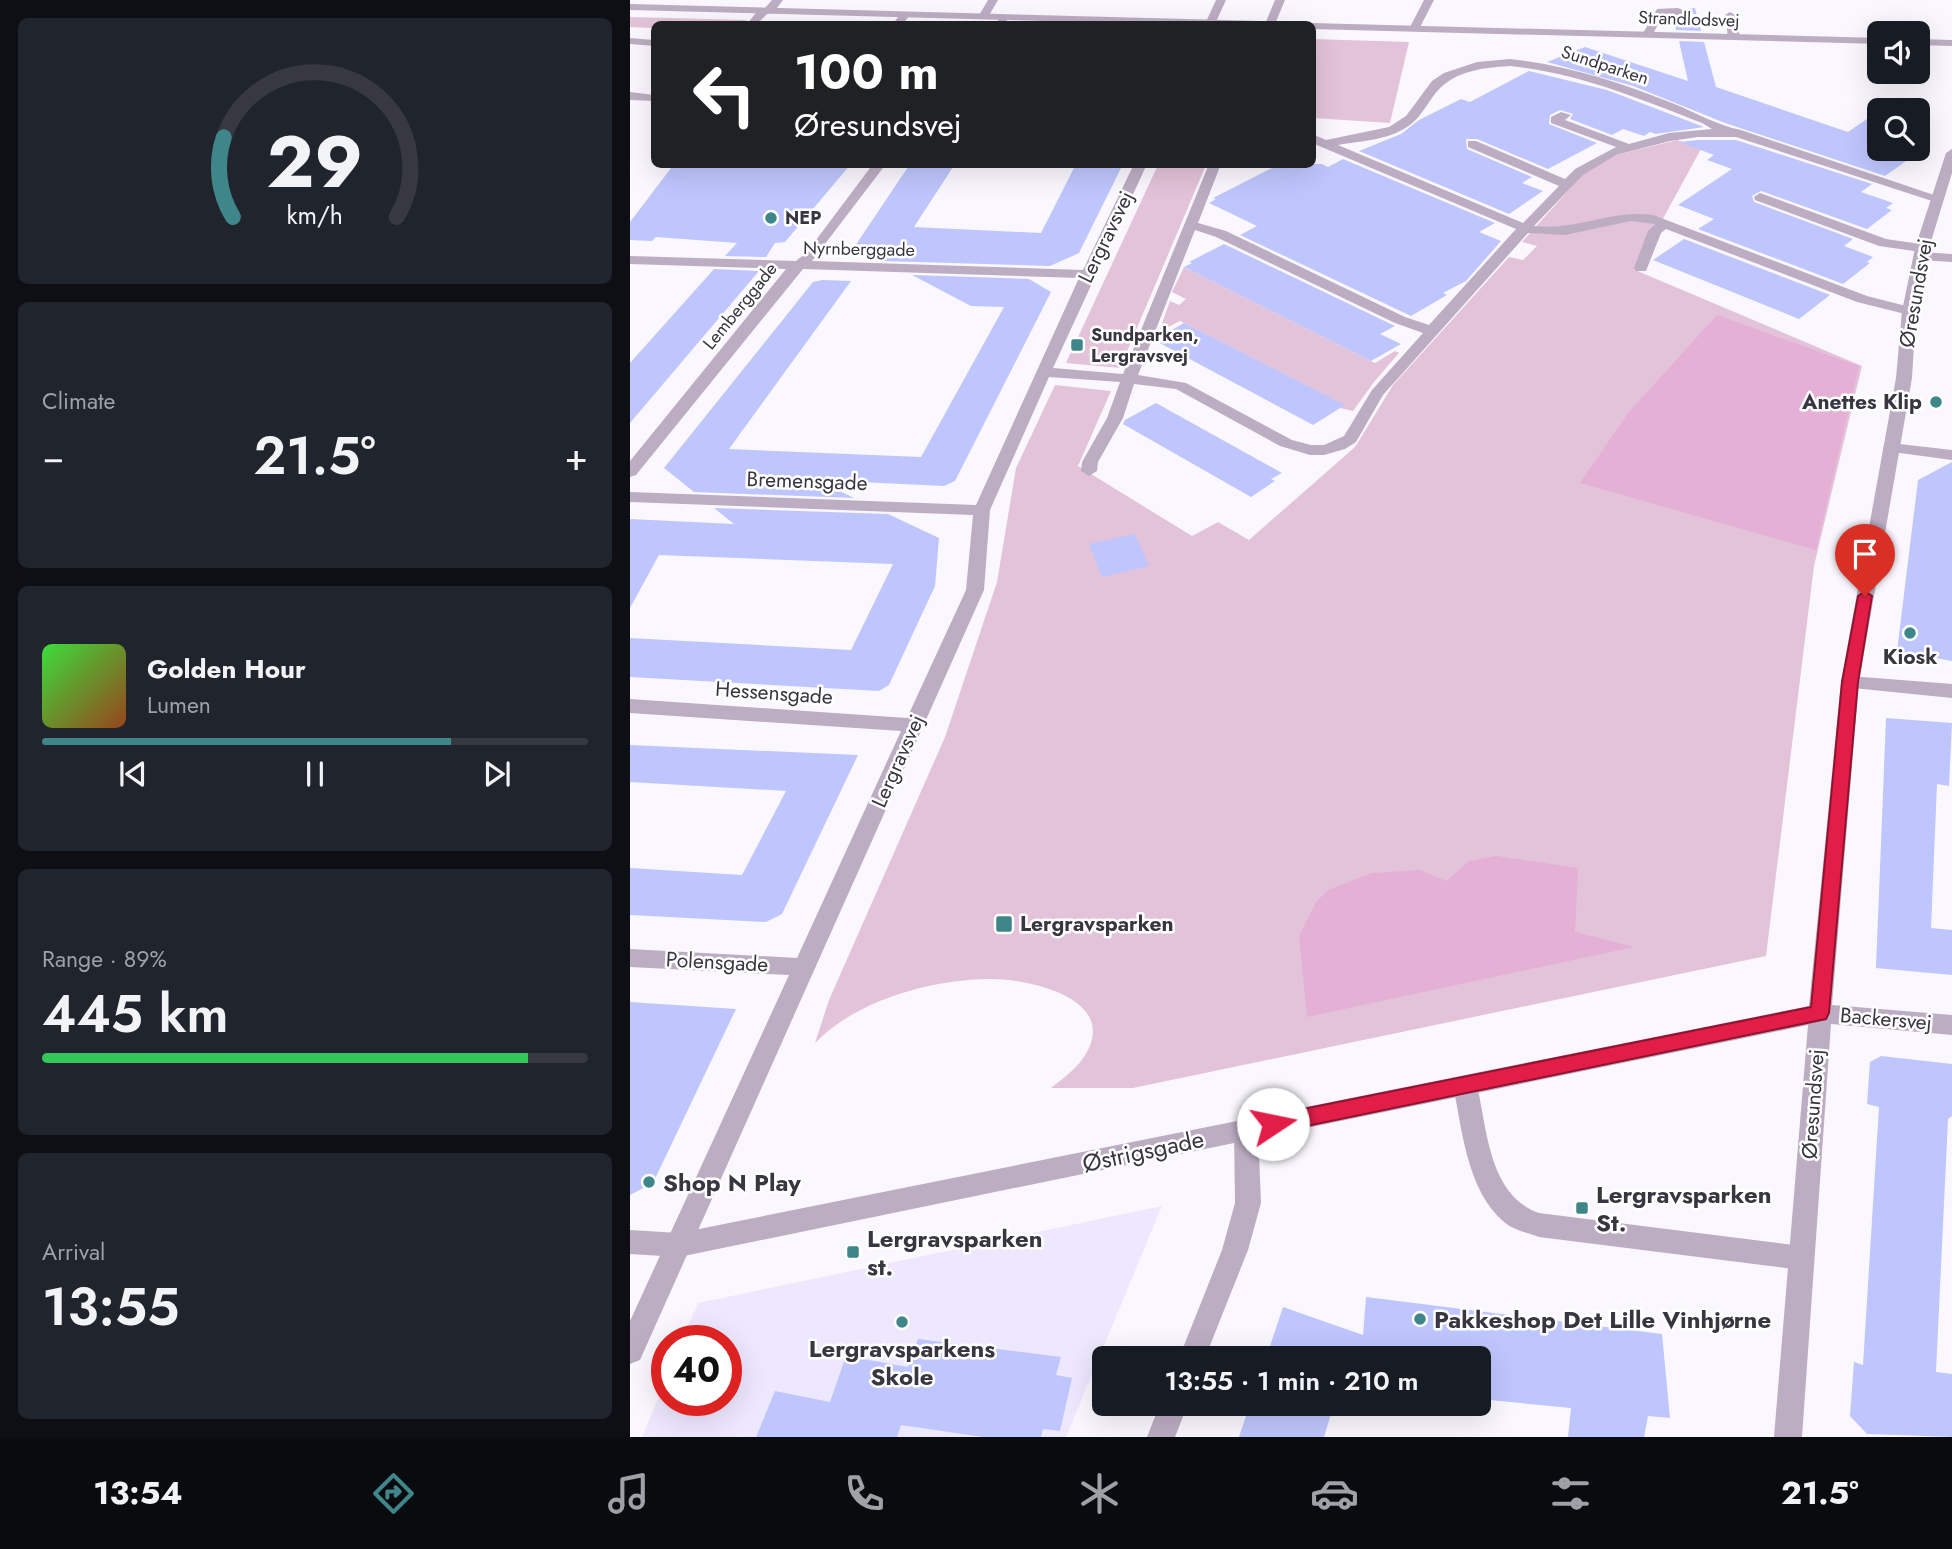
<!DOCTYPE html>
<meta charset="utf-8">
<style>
body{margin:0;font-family:Jost,sans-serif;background:#20242c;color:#f1f3f6;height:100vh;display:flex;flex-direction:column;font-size:26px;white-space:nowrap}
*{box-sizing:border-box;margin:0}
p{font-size:23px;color:#9ea1a6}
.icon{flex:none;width:38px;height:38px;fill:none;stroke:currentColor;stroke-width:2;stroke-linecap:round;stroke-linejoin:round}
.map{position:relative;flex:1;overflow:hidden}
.details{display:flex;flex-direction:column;gap:18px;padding:18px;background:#0d0f14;width:630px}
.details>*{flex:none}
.banner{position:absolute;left:21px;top:21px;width:665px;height:147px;border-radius:10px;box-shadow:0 7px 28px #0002;background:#202124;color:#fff;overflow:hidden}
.tools{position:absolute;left:1237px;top:21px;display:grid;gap:14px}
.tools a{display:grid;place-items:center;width:63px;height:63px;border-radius:10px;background:#171b24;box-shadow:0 7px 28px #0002;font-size:35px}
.speed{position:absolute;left:21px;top:1325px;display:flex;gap:14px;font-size:35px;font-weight:700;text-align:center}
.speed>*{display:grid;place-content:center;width:91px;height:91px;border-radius:50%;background:#171b24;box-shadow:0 7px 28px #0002;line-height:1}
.speed .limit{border:10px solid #d22;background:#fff;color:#111}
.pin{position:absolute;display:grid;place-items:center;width:60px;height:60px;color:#fff;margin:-72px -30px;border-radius:50% 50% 50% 0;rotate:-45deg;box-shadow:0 0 7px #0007}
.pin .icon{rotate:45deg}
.me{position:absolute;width:77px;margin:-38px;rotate:79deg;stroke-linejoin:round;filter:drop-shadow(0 0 5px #0008)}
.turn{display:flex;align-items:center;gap:24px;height:147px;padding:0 28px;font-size:32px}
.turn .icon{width:91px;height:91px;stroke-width:2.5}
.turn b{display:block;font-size:49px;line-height:60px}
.big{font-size:52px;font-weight:600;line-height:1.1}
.details .widget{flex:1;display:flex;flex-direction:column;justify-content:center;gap:10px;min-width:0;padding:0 24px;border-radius:10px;background:#20242c}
.details .dial{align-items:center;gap:0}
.dial svg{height:182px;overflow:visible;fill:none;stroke:#363941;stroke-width:7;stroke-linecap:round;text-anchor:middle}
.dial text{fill:#f1f3f6;stroke:none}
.song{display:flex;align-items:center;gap:21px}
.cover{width:84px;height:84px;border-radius:10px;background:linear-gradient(135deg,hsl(120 70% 55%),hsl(20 70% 35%))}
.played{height:7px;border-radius:4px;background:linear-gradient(90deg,#3e8689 75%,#363941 75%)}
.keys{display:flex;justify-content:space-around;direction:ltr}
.heat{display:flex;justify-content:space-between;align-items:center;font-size:38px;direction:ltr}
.charge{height:10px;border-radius:5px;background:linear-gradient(90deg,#34c759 89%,#363941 0)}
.trip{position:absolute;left:462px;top:1346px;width:399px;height:70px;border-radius:10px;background:#171b24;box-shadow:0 7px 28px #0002;font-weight:600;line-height:70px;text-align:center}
.tabs{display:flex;height:112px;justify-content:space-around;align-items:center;background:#090b0e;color:#9ea1a6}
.tabs .icon{width:49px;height:49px}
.tabs .selected{color:#3e8689}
.tabs b{font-size:32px;color:#f1f3f6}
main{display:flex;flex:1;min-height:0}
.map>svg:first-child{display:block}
.built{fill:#eee8ff}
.green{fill:#e3c3d9}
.forest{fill:#e4b0d5}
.building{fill:#bec6fd}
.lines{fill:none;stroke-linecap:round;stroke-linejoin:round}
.service{fill:#bdadc3;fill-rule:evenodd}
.minor{fill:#bdadc3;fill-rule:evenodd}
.tertiary{fill:#bdadc3;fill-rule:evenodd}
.route{fill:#e11d48;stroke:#92132f;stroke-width:2}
.poi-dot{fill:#3e8689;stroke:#fff;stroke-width:2.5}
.labels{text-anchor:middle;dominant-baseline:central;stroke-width:5;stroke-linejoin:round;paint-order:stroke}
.far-street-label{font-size:18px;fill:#393642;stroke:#fff}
.far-poi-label{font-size:18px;font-weight:bold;fill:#393642;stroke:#fff;text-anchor:start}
.street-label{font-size:21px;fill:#393642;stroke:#fff}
.poi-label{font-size:21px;font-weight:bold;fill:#393642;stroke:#fff;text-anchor:end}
.near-street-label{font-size:24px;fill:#393642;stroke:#fff}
.near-poi-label{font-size:24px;font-weight:bold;fill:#393642;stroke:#fff;text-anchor:start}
</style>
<main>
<section class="details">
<div class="widget dial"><svg viewBox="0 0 100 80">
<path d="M14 69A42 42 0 1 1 86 69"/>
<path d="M14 69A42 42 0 0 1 10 34" stroke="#3e8689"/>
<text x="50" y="56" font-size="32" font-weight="700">29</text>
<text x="50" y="72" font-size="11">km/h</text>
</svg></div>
<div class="widget"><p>Climate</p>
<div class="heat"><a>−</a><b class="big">21.5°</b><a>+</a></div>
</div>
<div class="widget">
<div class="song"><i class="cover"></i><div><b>Golden Hour</b><p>Lumen</p></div></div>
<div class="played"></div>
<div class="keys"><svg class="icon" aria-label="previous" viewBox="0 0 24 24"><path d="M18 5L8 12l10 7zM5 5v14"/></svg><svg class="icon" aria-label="pause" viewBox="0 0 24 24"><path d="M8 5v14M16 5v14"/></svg><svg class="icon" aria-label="next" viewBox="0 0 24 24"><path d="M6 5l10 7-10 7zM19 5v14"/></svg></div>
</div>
<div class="widget"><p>Range · 89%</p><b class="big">445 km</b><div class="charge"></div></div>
<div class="widget"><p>Arrival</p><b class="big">13:55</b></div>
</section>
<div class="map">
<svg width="1322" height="1437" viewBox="0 0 1322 1437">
<rect width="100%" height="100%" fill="#faf8fe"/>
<path class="built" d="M532,1206L436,1437H12L37,1377V1400H96V1340H52L68,1303Z"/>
<path class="green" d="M0,17L117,20L113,24H24V28L0,27Z
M683,39L779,42L760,123L683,118Z
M1047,140L1071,149L1005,270L1232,366L1184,566L1136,956L503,1088H421C435,1077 450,1066 458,1050C485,996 393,978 358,979C300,980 227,1000 185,1043L199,1000L315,737L367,582L386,468L425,385L481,391L448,466L562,536L588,522L619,540L725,447L763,385L879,257L893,260L907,246L892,242L955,172L982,156Z
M528,165H576L490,368L436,363Z
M554,267L745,363L765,351L769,353L744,382L723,411L710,408L714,405L550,321L529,332L540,301L549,305L556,299L542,292Z"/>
<path class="forest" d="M1087,315L1229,366L1186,550L950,483L998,413Z
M867,856L948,868L945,932L1004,947L677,1017L669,936L687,901L698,890L741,873L790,870L816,881L839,861Z"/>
<path class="building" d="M1065,8L1071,31L1046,30L1044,18L1058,19L1065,15L1058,9Z
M1049,41L1074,42L1086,87L1218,132L1250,110V149H1266L1281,154L1275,157L1279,159L1255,176L1095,123L1003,86L917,62L955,47L1058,81Z
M899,71L977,90L1074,127L1026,134L1020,132L1014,136L993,129L982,135L940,119L943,114L930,110L920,115L919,124L967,143L918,169L847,139H836L837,149L902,177L892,183L913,191L879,214L729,151L771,134L789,120L831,99L840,102Z
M1068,140H1106L1242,184L1231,192L1263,203L1256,208L1262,210L1237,229L1131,191L1122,196L1124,202L1223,239L1214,246L1243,257L1237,262L1240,263L1213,284L1068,229L1084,219L1048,205L1102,169L1077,160L1084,155L1049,142Z
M713,159L865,223L849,232L871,241L836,281L813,293L817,295L781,316L610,235L627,226L579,203L586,199L583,198L650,164H692L698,167Z
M44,164H221L155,242L145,243L136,257L95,256L107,243L26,237L22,241L0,240V222Z
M280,164H325L284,227L411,233L446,164H493L449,253L420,266L254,261L225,246Z
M1054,239L1200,295L1169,319L1023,260Z
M594,244L765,326L750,334L771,344L741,361L554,267L562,263L559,262Z
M84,269L129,271L0,423V363Z
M282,275L399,279L421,292L325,481L314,486L187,480L224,498L64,492L34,468L183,282L192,280L221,281L99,449L291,457L374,307L341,306Z
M554,323L715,405L683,425L524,340Z
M526,403L652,473L641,479L645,481L621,497L493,424L495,420Z
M1322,462V661L1267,651L1288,480Z
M84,508L258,514L309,538L305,586L259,685L249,691L0,677V638L221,650L263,564L29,555L0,608V519L104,524Z
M505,534L519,566L472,577L459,544Z
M1256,718L1322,723L1319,786L1307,784L1301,928L1322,930V975L1246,968Z
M0,745L228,755L152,914L136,922L0,915V868L112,875L156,791L0,782Z
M0,1002L106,1009L23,1183L0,1195Z
M1251,1056L1322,1064V1116L1318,1119L1306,1372L1322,1374V1437L1237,1434L1220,1416L1224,1362L1233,1365L1249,1107L1237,1104L1240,1062Z
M736,1297L1032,1334L1040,1418L1018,1416L1014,1437H938L941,1408L849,1399V1358H636L653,1307L733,1335Z
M288,1339L431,1357L426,1375L442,1378L430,1431L413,1429L411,1437H353L271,1425L267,1437H126L145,1391L200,1402L216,1356L278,1367Z
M620,1404H704L694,1437H609Z"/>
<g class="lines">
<path class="service" d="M142,0H153L143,13L137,14L127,24H117L129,9L135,8Z
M1048,8L1062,14L1057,17L1034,14L1021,37H1013L1012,35L1027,9Z
M1100,12L1105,15L1110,37L1104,40L1098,37L1095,15Z
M271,13L280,15L273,24H263Z
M374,15L379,18L374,24H364Z
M0,38L24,40V46L0,44Z
M0,92L24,95V101L0,100Z
M835,1075L843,1078L847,1085C857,1129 859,1196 909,1213L1171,1246L1180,1249L1184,1258L1180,1267L1171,1270L909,1237C898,1233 883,1230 874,1222C837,1191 832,1129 823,1085L827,1078Z"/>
<path class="minor" d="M358,0H368L357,19H349L348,17Z
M586,0H596L585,24H575Z
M645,0H655L645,24H635Z
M794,0H804L788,31H780L779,29Z
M880,59C937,65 989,82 1042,103C1065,112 1088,126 1111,130L1313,198L1312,201H1302L1106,137H1068L1040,141L986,155L953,175L904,226C946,231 982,209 1023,215L1237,296L1284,308L1286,311L1279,315L1227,302L1036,229L1031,233L1016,271H1006L1004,268L1018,231L1025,224L1001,221L935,235L898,233L753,395L726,442L715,449L694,455H680L650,446L546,389L504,384L493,418L468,462L467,471L459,476L451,471L452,462L477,418L490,382L419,377L360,510L354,590L10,1360L0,1364V1321L159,975L0,967V949L167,958L271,731L0,713V699L277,718L336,590L343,515L0,502V492L346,505L449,278L173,269L6,475L0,477V461L156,269L0,264V256L166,261L177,252L243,164H256L182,261L453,270L504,164H517L423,368L493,374L579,164H591L568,223L596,231L775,317L799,325L886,229L682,143V134L696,140L759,127L776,116L802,81L814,73L847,62ZM880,66C948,73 1008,98 1072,123L1082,129L1039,133L999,144L935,120L941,115L931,112L921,117V123L986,147L945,169L935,179L846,141H838V147L929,186L893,223L708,145C731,141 758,140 777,127C788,120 795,108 802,98C820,71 850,68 880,66ZM565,230L586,237L765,323L793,333L742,390L714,436L694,445H681L662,440L556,383L508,375Z
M1130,193L1256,239L1297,245L1299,248L1292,252L1322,254V262L1291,260L1284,256L1291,252L1249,246L1125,200L1124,197Z
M1261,443L1322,450V460L1255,451L1253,448L1255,445Z
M1220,676L1322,684V698L1213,687L1211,682L1213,677Z
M616,1119L625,1122L628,1130L631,1203L618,1250L575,1358H549L592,1250L605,1203L604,1130L607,1122Z
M530,1404H558L545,1437H517Z"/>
<path class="tertiary" d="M0,4L632,21L637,24H530L0,10Z
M682,23L1250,38V44L682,29V24H678Z
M1288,39L1322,40V46L1288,45Z
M1322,149V173L1299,248L1286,311L1282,378L1229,682L1202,1005L1322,1015V1035L1201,1024L1172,1437H1144L1178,1025L49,1257L0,1254V1230L49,1233L1179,1006L1211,682L1266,378L1272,311L1285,248L1316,153Z"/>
</g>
<path class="route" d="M1235,591L1242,596L1228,682L1199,1013L1196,1019L643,1133L636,1130L633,1124L636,1118L643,1115L1181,1007L1212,682L1228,596Z"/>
<g class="poi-dot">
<circle cx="141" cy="218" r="7"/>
<rect x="440" y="338" width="14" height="14" rx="3.5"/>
<circle cx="1306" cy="402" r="7"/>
<circle cx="1280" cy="633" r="7"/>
<rect x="365" y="915" width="18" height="18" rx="3.5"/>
<circle cx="19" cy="1182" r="7"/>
<rect x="945" y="1201" width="14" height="14" rx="3.5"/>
<rect x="216" y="1245" width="14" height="14" rx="3.5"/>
<circle cx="790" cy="1319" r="7"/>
<circle cx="272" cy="1322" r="7"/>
</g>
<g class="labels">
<g class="far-street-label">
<text transform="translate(1059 19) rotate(2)">Strandlodsvej</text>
<text transform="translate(975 65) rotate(18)">Sundparken</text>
<text transform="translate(229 249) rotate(1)">Nyrnberggade</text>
<text transform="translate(110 306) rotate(-51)">Lemberggade</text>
</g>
<g class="far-poi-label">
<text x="155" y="218">NEP</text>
<text x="461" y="335">Sundparken,<tspan x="461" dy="21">Lergravsvej</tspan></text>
</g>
<g class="street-label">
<text transform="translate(476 237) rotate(-64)">Lergravsvej</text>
<text transform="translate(1286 293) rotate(-80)">Øresundsvej</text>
<text transform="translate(177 481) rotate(2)">Bremensgade</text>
<text transform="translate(144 693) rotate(4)">Hessensgade</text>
<text transform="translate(268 761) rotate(-66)">Lergravsvej</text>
<text transform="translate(87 962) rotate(3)">Polensgade</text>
<text transform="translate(1256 1019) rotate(5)">Backersvej</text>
<text transform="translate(1183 1104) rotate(-86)">Øresundsvej</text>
</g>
<g class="poi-label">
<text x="1292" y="402">Anettes Klip</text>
<text x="1280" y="657" text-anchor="middle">Kiosk</text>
<text x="390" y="924" text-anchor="start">Lergravsparken</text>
</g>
<g class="near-street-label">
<text transform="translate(513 1151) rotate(-12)">Østrigsgade</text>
</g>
<g class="near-poi-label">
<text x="33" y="1182">Shop N Play</text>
<text x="966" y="1194">Lergravsparken<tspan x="966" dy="28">St.</tspan></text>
<text x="237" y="1238">Lergravsparken<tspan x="237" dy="28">st.</tspan></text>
<text x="804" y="1319">Pakkeshop Det Lille Vinhjørne</text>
<text x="272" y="1348" text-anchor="middle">Lergravsparkens<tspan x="272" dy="28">Skole</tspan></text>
</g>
</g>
</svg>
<div class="tools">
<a><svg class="icon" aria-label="sound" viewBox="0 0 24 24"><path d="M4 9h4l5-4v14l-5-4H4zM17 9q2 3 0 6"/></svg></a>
<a><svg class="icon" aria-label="search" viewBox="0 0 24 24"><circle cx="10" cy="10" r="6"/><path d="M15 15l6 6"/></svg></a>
</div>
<div class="speed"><div class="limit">40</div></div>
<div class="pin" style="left:1235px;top:596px;background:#d93025"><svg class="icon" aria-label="arrive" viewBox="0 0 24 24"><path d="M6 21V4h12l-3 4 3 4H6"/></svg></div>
<svg class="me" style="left:643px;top:1124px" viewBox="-20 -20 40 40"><circle r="19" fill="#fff"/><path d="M0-13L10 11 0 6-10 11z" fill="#e11d48"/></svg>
<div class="trip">13:55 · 1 min · 210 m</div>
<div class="banner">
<div class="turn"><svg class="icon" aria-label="left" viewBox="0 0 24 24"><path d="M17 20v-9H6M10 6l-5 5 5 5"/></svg><div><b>100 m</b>Øresundsvej</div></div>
</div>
</div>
</main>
<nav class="tabs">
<b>13:54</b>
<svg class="icon selected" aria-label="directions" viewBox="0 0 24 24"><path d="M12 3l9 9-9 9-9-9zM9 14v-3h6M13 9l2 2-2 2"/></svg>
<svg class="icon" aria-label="music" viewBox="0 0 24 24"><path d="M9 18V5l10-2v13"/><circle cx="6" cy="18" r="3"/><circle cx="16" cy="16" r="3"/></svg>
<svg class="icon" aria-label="phone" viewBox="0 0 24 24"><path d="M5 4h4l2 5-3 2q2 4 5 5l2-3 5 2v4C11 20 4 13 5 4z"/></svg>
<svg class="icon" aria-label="climate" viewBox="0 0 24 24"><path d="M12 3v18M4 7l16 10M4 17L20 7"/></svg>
<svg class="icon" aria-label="car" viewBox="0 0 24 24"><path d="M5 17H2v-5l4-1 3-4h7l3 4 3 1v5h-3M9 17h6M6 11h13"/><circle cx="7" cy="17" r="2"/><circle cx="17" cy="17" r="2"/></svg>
<svg class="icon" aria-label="filters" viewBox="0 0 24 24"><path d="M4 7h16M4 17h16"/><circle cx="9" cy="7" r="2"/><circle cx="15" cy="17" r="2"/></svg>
<b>21.5°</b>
</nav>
